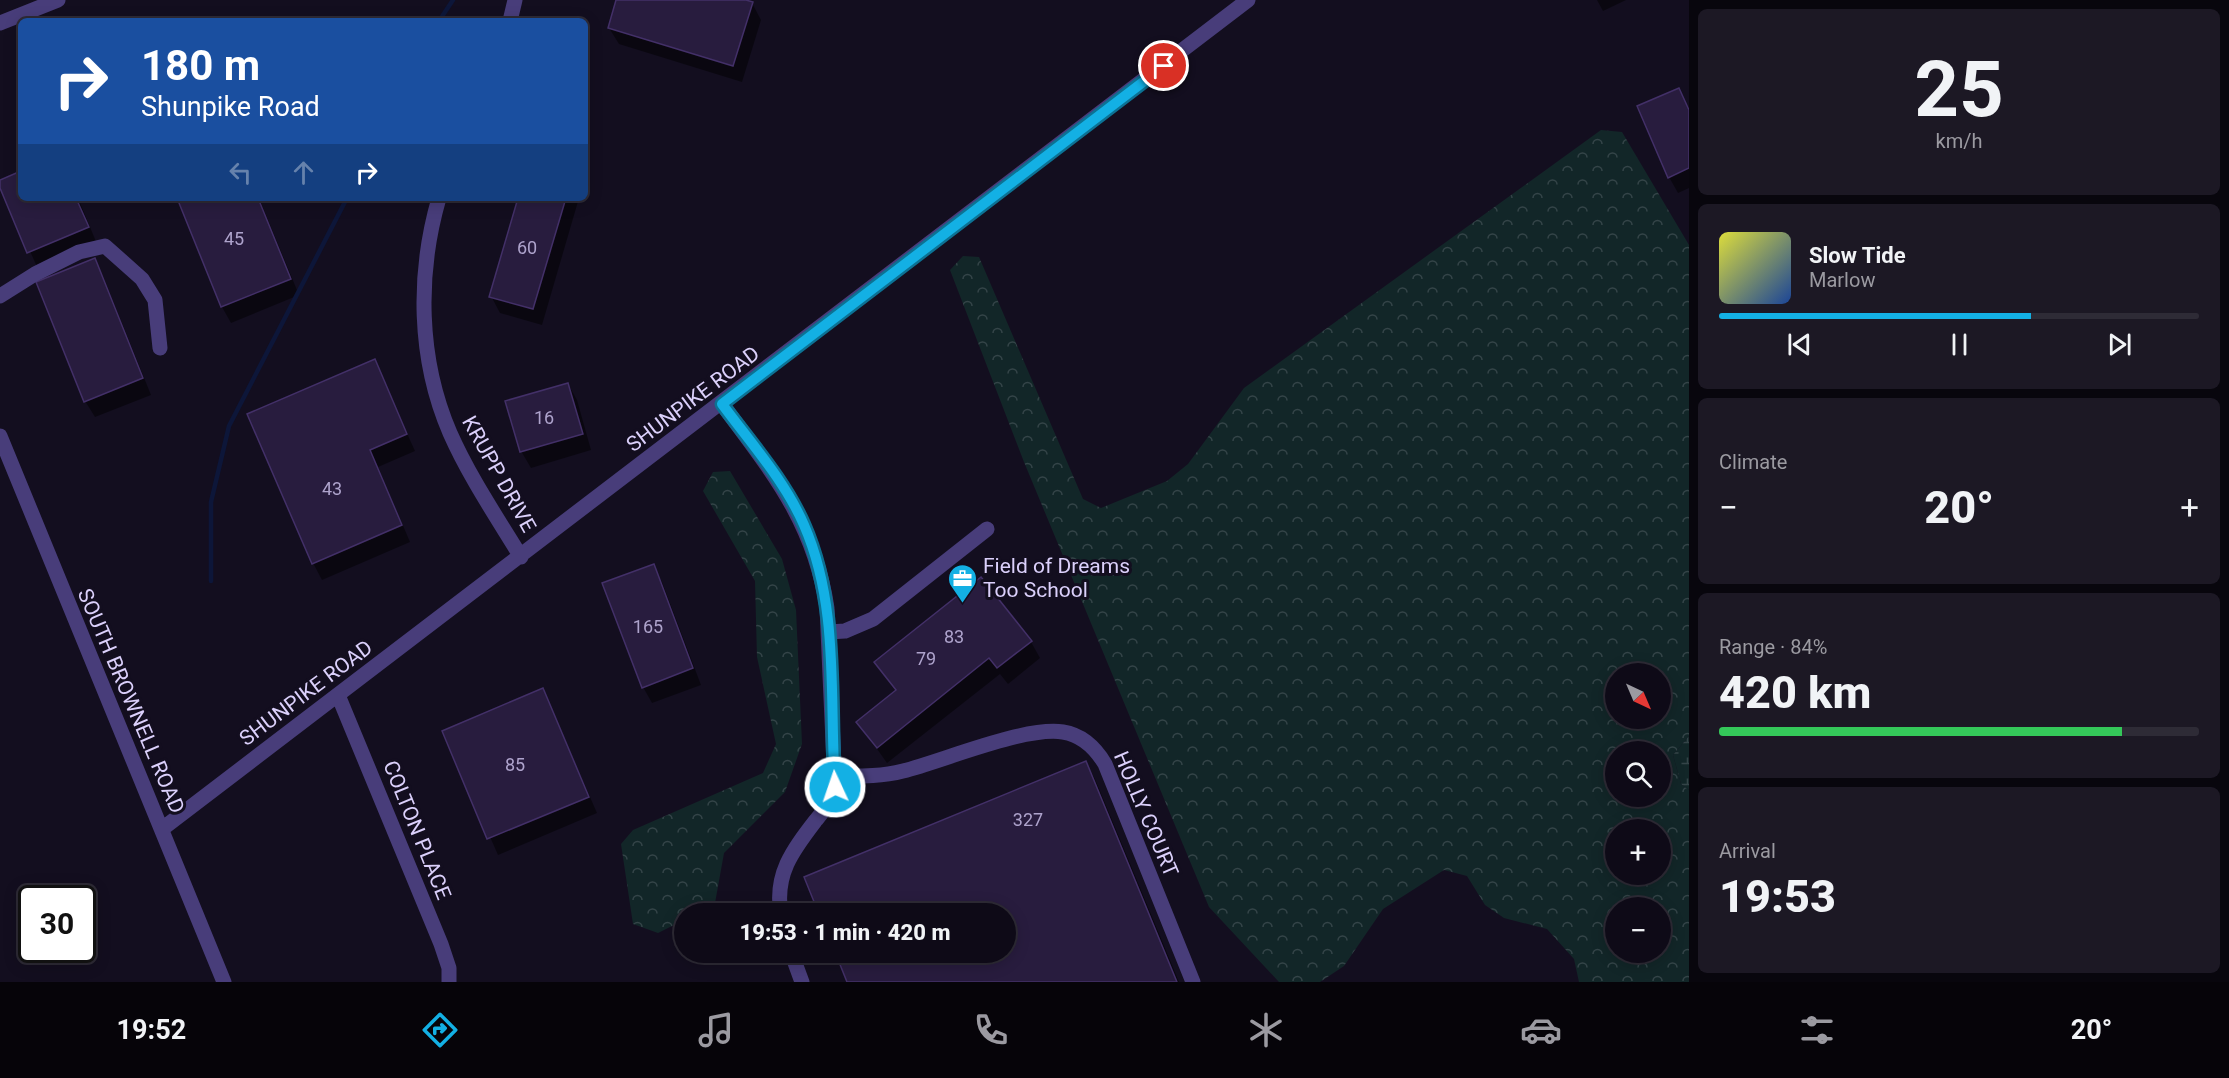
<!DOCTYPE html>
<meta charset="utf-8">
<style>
body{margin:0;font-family:Roboto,sans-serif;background:#1c1824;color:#f1f3f6;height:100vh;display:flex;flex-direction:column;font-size:22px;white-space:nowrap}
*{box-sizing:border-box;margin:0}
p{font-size:20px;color:#9b9aa1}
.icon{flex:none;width:33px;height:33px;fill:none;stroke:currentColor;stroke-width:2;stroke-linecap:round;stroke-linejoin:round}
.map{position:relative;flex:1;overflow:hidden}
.side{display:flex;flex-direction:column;gap:9px;padding:9px;background:#08060d;width:540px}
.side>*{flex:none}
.guide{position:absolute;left:18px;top:18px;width:570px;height:183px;border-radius:9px;box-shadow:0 3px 15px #0003,0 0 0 2px #2e2b36;background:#1a4fa0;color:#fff;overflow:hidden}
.needle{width:39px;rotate:136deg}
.tools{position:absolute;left:1605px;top:663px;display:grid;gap:12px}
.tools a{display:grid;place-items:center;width:66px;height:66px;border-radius:50%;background:#0e0a17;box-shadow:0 3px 15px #0003,0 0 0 2px #2e2b36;font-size:30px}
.speed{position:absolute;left:18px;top:885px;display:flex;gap:12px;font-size:30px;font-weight:700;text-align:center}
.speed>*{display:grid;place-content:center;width:78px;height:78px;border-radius:50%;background:#0e0a17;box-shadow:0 3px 15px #0003,0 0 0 2px #2e2b36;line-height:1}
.speed .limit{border:3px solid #111;border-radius:9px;background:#fff;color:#111}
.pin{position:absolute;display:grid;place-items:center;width:51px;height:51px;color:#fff;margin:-26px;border:3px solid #fff;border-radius:50%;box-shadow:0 2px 6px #0007}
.me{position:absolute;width:66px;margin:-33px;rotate:357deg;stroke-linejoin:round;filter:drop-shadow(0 0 4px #0008)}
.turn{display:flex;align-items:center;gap:21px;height:126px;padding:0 24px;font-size:27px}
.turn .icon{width:78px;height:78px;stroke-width:2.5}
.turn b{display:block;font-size:42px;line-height:51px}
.lanes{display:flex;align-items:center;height:57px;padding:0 24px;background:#0003;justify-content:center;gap:30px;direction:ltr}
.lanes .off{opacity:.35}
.big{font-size:45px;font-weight:800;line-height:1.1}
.side .card{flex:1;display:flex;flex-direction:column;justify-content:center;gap:9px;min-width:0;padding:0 21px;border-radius:9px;background:#1c1824}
.side .dial{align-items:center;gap:0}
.dial b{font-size:78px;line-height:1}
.song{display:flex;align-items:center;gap:18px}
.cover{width:72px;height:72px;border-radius:9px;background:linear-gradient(135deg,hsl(60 70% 55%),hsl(220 70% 35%))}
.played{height:6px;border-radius:3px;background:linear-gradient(90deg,#13b0e4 65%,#2e2b36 65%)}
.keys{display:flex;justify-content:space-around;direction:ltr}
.heat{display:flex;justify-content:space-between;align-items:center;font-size:33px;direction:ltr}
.charge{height:9px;border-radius:4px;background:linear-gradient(90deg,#34c759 84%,#2e2b36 0)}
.trip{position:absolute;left:674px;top:903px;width:342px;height:60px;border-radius:30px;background:#0e0a17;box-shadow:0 3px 15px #0003,0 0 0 2px #2e2b36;font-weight:800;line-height:60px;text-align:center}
.menu{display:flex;height:96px;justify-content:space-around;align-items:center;background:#060409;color:#9b9aa1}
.menu .icon{width:42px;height:42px}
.menu .current{color:#13b0e4}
.menu b{font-size:27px;color:#f1f3f6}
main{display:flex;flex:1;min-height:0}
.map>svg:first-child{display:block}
.forest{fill:url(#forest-crowns);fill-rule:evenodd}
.wetland{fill:url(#wetland-marsh)}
.shadow{fill:#0007}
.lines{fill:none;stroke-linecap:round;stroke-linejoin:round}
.stream{stroke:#0d1639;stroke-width:4.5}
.building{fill:#281c3e;stroke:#433068;stroke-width:1.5}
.minor{stroke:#483d7a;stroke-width:15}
.route-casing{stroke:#0c7294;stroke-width:15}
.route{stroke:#13b0e4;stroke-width:10}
.labels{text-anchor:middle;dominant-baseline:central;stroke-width:6;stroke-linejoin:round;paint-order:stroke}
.number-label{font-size:18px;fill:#aea3cc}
.street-label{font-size:21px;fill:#dbd0fb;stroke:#130e1f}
.poi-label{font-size:21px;fill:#dbd0fb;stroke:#130e1f;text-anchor:start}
</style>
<main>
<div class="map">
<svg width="1689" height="982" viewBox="0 0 1689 982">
<defs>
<pattern id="forest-crowns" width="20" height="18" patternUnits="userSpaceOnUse" patternTransform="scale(1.5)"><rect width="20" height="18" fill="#122628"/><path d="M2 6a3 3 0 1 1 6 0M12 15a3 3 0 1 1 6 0" fill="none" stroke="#344448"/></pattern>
<pattern id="wetland-marsh" width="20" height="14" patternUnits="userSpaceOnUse" patternTransform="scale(1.5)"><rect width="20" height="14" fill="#122628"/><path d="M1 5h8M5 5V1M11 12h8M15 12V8" fill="none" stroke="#344448"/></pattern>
</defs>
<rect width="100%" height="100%" fill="#130e1f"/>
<path class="forest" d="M1601,130L1622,132L1689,245V736L1673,755L1681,784L1689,790V982H1579L1574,959L1547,929L1504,918L1485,905L1467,876L1444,870L1383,909L1344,966L1320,982H1279L1209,907L1024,462L950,270L963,256L979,257L1083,499L1101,508L1167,481L1188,464L1244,388ZM1616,674H1660V718H1616ZM1616,752H1660V796H1616ZM1616,830H1660V874H1616ZM1616,908H1660V952H1616Z
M730,471L782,559L796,610L802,744L785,792L724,853L715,903L696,913L684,914V920L658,933L633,924L621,844L633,830L763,773L776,744L757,657L755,581L703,491L713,472Z"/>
<path class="wetland" d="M1689,736V790L1681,784L1673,755Z"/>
<path class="shadow" d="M618,0H741L752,3L761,20L742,82L619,44L609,28Z
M1597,0H1626L1603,11Z
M1679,90L1689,108V188L1678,193L1669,177Z
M585,163L588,168L585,178Z
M21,173V198H78L97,244L38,269L0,184Z
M178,198H259L299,295L231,323L222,307Z
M520,198H579L542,325L500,313L491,296Z
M94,260L103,276L151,395L95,417L85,401Z
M374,361L415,451L378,467L410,542L322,580L313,563Z
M568,384L577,400L591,450L531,468L521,451Z
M653,566L662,582L701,685L652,703L643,687Z
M1031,642L1040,658L1008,684L1000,674L887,763L858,722L896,692L876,663Z
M543,690L597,813L498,855L444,732Z
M1086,763L1095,779L1179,982H849L1005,952Z"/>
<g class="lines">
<path class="stream" d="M439,21L453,0
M211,581V502L229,426L347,198"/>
</g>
<path class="building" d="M616,0H746L753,2L733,66L608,28Z
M1679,88L1689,110V168L1668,178L1637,106Z
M21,171V198H76L89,227L27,253L0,188V180Z
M177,198H258L291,279L221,307Z
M518,198H566L533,309L489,297Z
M95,258L143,378L84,402L36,282Z
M375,359L407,434L370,450L402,525L312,564L247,414Z
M568,383L583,434L520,452L505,401Z
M654,564L693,668L642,688L602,583Z
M981,577L1032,641L997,668L989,658L877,748L856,722L896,690L874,662Z
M543,688L589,797L487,839L442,731Z
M1086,761L1177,982H847L835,952H1005V914H819L804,877Z"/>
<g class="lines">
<path class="minor" d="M510,21L515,0
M0,23L58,0
M439,198C417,274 418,359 450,433C469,476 496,516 521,557
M0,296L35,274L79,252L105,246L142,279L155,300L160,348
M722,404C772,472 814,521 827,608L835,787C832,801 825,809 816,820C793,850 774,874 781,914
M0,436L224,982
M829,632L845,631L873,619L987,529
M338,695L441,944L449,968V982
M834,776C857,776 880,777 903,771C943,761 1025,726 1063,732C1082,735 1096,749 1105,764L1193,982
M162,829L1248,0
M791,952L802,982"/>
</g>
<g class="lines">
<defs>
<path id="route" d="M835,787C829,700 840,607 804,525C785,481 750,442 722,404L1164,66"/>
</defs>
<use href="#route" class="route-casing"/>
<use href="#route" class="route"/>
</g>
<defs>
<symbol id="office-pin" viewBox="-11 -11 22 30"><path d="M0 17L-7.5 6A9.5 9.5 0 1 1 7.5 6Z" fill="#13b0e4" stroke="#130e1f"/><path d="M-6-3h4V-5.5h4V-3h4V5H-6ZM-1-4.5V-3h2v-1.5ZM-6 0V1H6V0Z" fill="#fff"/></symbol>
</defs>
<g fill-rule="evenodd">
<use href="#office-pin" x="946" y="562" width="33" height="45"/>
</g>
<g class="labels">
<g class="number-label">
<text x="234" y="238">45</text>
<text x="527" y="247">60</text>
<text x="544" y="417">16</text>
<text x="332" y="488">43</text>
<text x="648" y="626">165</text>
<text x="954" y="636">83</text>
<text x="926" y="658">79</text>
<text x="515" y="764">85</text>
<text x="1028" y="819">327</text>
</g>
<g class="street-label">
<text transform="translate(693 399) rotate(-37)">SHUNPIKE ROAD</text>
<text transform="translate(499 474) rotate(61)">KRUPP DRIVE</text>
<text transform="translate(306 693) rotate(-37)">SHUNPIKE ROAD</text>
<text transform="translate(131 701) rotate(67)">SOUTH BROWNELL ROAD</text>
<text transform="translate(1146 814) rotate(67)">HOLLY COURT</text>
<text transform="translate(417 830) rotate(68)">COLTON PLACE</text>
</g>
<g class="poi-label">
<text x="983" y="566">Field of Dreams<tspan x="983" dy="24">Too School</tspan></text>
</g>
</g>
</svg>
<div class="tools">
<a><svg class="needle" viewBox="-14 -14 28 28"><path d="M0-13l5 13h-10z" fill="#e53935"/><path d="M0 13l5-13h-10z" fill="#9b9aa1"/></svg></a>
<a><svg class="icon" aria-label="search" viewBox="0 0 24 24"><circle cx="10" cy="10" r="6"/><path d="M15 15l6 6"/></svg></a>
<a>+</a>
<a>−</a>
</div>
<div class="speed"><div class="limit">30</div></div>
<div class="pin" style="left:1164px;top:66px;background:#d93025"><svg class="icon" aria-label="arrive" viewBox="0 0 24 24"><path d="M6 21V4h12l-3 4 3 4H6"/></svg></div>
<svg class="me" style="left:835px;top:787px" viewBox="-20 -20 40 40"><circle r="17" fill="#13b0e4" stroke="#fff" stroke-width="3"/><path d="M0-11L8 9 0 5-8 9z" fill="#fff"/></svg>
<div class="trip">19:53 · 1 min · 420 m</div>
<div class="guide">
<div class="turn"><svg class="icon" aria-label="right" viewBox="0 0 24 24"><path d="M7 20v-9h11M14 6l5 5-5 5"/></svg><div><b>180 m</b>Shunpike Road</div></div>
<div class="lanes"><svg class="icon off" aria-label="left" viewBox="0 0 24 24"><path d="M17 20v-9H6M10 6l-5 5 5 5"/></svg><svg class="icon off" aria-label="ahead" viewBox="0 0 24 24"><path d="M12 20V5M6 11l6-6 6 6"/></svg><svg class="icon" aria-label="right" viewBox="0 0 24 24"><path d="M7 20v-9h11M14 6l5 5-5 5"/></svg></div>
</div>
</div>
<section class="side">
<div class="card dial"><b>25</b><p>km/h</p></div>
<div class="card">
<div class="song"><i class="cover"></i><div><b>Slow Tide</b><p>Marlow</p></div></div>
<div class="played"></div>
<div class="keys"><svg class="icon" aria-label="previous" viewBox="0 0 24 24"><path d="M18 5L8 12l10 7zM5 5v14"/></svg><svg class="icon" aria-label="pause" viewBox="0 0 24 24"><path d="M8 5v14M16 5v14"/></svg><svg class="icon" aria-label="next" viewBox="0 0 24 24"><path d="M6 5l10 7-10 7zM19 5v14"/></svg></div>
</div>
<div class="card"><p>Climate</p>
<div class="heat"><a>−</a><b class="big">20°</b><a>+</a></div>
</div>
<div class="card"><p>Range · 84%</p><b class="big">420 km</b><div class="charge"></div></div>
<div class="card"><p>Arrival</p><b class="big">19:53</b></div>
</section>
</main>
<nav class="menu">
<b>19:52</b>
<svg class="icon current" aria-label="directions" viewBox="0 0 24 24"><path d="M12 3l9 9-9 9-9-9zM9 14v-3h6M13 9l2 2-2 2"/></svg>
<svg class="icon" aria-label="music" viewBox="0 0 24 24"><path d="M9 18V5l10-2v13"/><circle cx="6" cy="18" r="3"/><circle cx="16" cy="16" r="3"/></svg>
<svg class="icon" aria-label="phone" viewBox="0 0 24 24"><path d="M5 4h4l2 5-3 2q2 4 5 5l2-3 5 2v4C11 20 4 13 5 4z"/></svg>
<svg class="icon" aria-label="climate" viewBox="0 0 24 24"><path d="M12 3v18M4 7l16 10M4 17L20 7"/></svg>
<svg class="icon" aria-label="car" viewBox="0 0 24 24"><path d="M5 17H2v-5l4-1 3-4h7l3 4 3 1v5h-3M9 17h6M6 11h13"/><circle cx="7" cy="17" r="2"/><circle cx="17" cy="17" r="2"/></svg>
<svg class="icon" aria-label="filters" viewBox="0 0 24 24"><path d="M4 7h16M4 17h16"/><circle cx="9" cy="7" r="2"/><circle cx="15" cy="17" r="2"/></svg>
<b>20°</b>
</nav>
